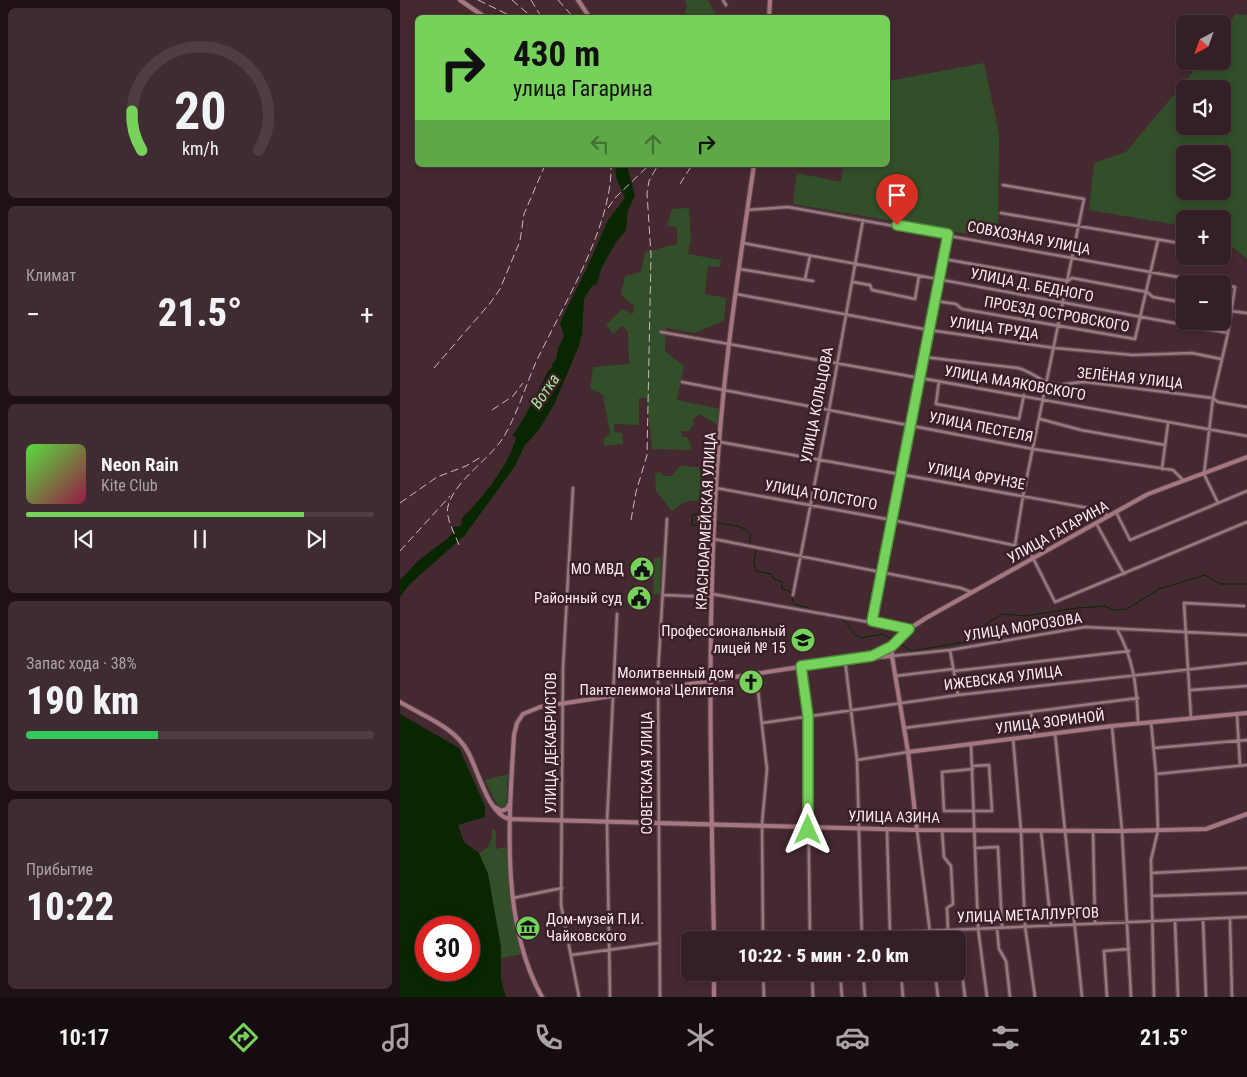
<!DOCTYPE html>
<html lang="ru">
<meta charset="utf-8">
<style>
body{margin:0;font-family:"Roboto Condensed",sans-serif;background:#3f2c32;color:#f1f3f6;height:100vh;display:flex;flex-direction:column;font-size:19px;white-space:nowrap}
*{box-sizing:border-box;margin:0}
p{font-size:16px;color:#a9a2a7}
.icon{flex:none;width:28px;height:28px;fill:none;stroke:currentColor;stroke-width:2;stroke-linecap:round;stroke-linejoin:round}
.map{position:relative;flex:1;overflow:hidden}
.drawer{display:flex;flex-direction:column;gap:8px;padding:8px;background:#1d1114;width:400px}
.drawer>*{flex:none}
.hud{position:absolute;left:15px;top:15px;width:475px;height:152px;border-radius:8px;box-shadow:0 2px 8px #0003,0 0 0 1px #4e3d42;background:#76d25a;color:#111;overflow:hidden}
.needle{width:32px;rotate:221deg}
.tools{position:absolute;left:776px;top:15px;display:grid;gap:10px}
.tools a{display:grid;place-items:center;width:55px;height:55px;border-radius:8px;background:#341f25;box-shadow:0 2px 8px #0003,0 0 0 1px #4e3d42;font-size:25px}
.speed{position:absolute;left:15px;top:916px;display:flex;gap:10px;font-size:25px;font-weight:700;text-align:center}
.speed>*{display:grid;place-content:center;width:65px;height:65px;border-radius:50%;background:#341f25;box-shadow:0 2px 8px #0003,0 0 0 1px #4e3d42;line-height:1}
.speed .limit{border:8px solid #d22;background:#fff;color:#111}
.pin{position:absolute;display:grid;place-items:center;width:42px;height:42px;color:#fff;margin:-51px -21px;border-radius:50% 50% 50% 0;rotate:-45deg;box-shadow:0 0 5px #0007}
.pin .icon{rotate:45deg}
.me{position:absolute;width:55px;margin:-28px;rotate:0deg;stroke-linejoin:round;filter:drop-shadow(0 0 4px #0008)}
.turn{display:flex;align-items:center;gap:18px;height:105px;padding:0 15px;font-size:22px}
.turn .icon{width:65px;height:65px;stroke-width:2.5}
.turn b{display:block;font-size:35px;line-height:42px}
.lanes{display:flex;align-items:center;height:48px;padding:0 15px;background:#0003;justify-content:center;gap:25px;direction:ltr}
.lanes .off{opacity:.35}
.big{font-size:38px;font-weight:800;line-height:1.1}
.drawer .card{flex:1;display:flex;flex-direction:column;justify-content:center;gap:8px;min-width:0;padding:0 18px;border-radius:8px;background:#3f2c32}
.drawer .dial{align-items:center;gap:0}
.dial svg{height:130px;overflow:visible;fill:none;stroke:#4e3d42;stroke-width:7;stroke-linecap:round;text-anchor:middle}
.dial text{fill:#f1f3f6;stroke:none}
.song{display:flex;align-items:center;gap:15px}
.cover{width:60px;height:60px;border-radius:8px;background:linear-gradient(135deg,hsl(110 70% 55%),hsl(340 70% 35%))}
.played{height:5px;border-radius:2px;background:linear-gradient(90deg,#76d25a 80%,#4e3d42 80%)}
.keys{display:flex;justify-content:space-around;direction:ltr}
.heat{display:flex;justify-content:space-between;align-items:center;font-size:28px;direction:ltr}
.charge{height:8px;border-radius:4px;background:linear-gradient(90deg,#34c759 38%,#4e3d42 0)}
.trip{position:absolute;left:281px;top:931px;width:285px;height:50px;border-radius:8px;background:#341f25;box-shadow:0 2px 8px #0003,0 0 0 1px #4e3d42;font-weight:800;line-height:50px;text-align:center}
.tab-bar{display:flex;height:80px;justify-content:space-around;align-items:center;background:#150c0f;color:#a9a2a7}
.tab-bar .icon{width:35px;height:35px}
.tab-bar .current{color:#76d25a}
.tab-bar b{font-size:22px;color:#f1f3f6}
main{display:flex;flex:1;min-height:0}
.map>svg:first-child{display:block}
.green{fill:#324f29;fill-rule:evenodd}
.water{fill:#082700;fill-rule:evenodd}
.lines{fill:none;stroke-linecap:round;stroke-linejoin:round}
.stream{stroke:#082700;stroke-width:1}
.street-casing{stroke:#5d454c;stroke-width:5}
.secondary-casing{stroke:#5d454c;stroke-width:6}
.street{stroke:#997880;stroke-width:2.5}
.secondary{stroke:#a67683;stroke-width:4}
.rail{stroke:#cdb8bd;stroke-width:1;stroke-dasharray:8 4;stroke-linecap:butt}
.route-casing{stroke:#4d883a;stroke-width:12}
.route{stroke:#76d25a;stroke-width:9}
.labels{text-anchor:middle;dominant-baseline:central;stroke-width:5;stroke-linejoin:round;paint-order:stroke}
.street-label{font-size:15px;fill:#fdeaee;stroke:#3a1f27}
.poi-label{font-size:15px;fill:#fdeaee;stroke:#3a1f27;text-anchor:end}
.water-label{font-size:16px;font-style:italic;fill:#a9e897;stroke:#3a1f27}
</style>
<main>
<section class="drawer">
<div class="card dial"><svg viewBox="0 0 100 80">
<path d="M14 69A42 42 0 1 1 86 69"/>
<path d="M14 69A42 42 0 0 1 8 45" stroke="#76d25a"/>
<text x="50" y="56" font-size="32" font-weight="700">20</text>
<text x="50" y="72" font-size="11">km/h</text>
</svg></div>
<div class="card"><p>Климат</p>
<div class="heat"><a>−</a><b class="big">21.5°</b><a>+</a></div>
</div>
<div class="card">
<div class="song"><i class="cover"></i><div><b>Neon Rain</b><p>Kite Club</p></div></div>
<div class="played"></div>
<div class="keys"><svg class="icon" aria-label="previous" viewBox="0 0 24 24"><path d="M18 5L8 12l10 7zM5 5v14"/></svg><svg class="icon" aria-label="pause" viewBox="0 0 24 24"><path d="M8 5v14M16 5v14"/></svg><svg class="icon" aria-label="next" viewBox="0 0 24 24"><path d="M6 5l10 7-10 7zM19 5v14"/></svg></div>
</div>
<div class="card"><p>Запас хода · 38%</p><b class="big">190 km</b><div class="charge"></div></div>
<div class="card"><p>Прибытие</p><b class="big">10:22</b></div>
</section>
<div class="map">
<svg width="847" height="997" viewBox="0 0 847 997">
<rect width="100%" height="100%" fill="#452931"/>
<path class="green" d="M285,0H308L317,17H284L287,6Z
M835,14L847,15V259L823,239L822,219H785V226L689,210L694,163L726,152L802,61H822L823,36ZM785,89H822V126H785ZM785,154H822V191H785Z
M584,63L599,134L598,239L393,204L397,173L441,182L443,165H488V81Z
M289,208L291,240L288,254L321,260L320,267L308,266L305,294L326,298L324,321L294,333L266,328L265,351L284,366L277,400L320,409L319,425L299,414L293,419L294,424L288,431H281L282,437H288L292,450L252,449L247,398H239V425L214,424V432L222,433L223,444L205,446L203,440L210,433L203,395L190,388L193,367L229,364L228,331L222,326L213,334L206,325L222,309L233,314L234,306L221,295L225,276L241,272L245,252L277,244V227L267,226L272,209Z
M280,466L298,467L306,484L299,500L284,502L272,511L256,491L255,475L259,471L263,476H272Z
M261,557L260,594H253L254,558Z
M108,774L106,806L102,808L96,803L85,780Z
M92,828L96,831V849L106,847L108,851L109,892L122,954L101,958L88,874L79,853C91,847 92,841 92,828Z"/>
<path class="water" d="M215,165H227L235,196L228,210L226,230L216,242L201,269L197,284L192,286L184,299L182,334L178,348L154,405L138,431L125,445L115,466L65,535L10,584L0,597V580L19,560L48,538L54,531L53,527L61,526L62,518C83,498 110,463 116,437L112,436C117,433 145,379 148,371L153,367L151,365L156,360L158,348L164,336L160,323L165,312L186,270L208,220L225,198L216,177Z
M0,714L59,748L85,806V817L58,825L64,842L79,853L88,874L101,947V980L106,997H0ZM26,928H69V970H26Z"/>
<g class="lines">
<path class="stream" d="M307,501L304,511L292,515V525L303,526L305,530L312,531
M316,525L317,523C328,525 344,525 351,534L349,543L354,545
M356,549L354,562L356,571L371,574L374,579L382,582V589L390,591L394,604L409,608L413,612
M438,618L445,621L455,635L461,638L483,634L512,651L565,642L566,637L602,614L625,616L677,608L705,606L713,610L727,609L759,589L805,575L820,584H847"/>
<defs>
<path id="street" d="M323,0L326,5
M603,185L684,199L623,496L615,545
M347,210L388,207L817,284
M601,213L785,244
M343,243L828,333
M822,250L828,251
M544,259L668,281L672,278L747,292L753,297L785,303
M339,269L413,281
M405,279L410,256
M453,282L470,285L472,290L515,299L519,276
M336,294L529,330L655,348L733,355L792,353L821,359
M536,301L556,304L562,309L735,339L758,240
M822,310L847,313
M261,332L847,436
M524,357L618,368C629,371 636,377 646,382C658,388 672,382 685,382L813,398L818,402L847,407
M539,381L536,404L619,419L624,395
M282,382L633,449L773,470L784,481
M640,419L681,430L765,445
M320,442L694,509L709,516
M762,469L768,423
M173,488L163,668L161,905L179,997
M316,488L492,520L628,548L655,602L847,522
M818,503L804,474L813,398L828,333L835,287L822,285
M716,512L730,540L847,491
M696,523L724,574
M314,539L561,588L571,592
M312,594L508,629
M263,595L311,597
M393,595L429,410L463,220
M472,621L548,234
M717,629C734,660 737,688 738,723
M550,650L558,695
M492,656L550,650L685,627L847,635
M445,660L457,760L462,940
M401,667L407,716L410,940
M554,671L729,651
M356,673L367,769L362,824L363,940
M495,676L553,669
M791,690L847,686
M631,712L634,736
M837,714L840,765
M791,718L784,603L844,606
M751,722L756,774L758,830L751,860L754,997
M362,723L558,695L847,663
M712,727L722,831L731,997
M504,728L738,698
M655,733L682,997
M613,738L621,831L625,926L635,997
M571,744L578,928L587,997
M754,748L847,740
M457,760L508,752
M573,769L542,772L544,811H592L589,765L573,766
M756,774L847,765
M487,830L490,933
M517,830L531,940
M542,830L544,857L551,866L553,904L547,908L548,930
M641,831L651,925
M693,831L695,923
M576,848L598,847L602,927
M752,873L847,868
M752,896L847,893
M113,898L162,888
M803,919L806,997
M830,919L832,997
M775,920L778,997
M597,928L599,949L606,961L610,997
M499,933V940
M410,936L847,917
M558,950H559L565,997
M171,955L259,943
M363,972L364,997
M412,972L413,997
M440,972L442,997
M463,972L465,997
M501,972L503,997
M535,972L538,997
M464,977L502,976
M210,997L207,822L217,614
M260,997L258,674L267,519
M707,997L704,951L729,949"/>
<path id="secondary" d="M60,0L86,18
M178,0L190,18
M369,18L370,0
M492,646L509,629L526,618L748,494L847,457
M492,656L508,752L517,830
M0,702C23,716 55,727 68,752C78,770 88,814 109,819L517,830L722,831L806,829L847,814
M508,752L712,726L847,713
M93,806L101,811L107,809L109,805
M314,940C311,789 307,638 316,487C322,379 338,272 354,165
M314,972V997
M142,997C100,922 109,818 114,735L117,723L123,714L140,707L445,660L492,656V646L472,656"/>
</defs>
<use href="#street" class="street-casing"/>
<use href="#secondary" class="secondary-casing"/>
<use href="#street" class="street"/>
<use href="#secondary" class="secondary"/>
<path class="rail" d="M78,0L115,18
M112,0L133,18
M131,0L142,18
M158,0L174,18
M280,184L292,165
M208,208L215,198L249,165
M34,368L91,302L100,289L120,241L124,214L145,165
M92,410L113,396L123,383
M0,503L37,477L66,466L81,457
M231,520L236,492L247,455L251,255L247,193L249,181L258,165
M59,545C55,534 45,518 48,506C56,479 88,461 103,438C117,415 125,387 136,362C162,307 213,225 211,165
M0,551L50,496"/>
</g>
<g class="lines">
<defs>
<path id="route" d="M408,830V716L401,666L472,656L492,646L509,629L472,621L548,234L497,225"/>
</defs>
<use href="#route" class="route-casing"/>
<use href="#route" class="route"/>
</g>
<defs>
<symbol id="civic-disc" viewBox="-11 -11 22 22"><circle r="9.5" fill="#76d25a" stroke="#3a1f27"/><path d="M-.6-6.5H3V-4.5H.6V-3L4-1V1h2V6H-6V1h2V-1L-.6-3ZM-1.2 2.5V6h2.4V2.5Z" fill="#111"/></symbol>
<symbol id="university-disc" viewBox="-11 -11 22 22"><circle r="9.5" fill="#76d25a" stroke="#3a1f27"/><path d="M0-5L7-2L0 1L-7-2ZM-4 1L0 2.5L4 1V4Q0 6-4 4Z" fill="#111"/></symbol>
<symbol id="church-disc" viewBox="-11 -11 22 22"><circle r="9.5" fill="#76d25a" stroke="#3a1f27"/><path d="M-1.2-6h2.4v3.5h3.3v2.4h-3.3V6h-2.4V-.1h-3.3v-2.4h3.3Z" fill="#111"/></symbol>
<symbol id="museum-disc" viewBox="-11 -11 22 22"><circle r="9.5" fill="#76d25a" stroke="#3a1f27"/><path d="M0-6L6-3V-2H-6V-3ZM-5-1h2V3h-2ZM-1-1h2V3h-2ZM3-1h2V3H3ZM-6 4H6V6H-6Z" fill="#111"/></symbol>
</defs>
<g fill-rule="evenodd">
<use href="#civic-disc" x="228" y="555" width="28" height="28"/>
<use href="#civic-disc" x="225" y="584" width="28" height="28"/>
<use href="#university-disc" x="389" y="626" width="28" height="28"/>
<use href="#church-disc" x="337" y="668" width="28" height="28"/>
<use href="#museum-disc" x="114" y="914" width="28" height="28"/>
</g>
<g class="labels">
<g class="street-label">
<text transform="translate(629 238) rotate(11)">СОВХОЗНАЯ УЛИЦА</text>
<text transform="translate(632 285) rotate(11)">УЛИЦА Д. БЕДНОГО</text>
<text transform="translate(657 314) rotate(10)">ПРОЕЗД ОСТРОВСКОГО</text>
<text transform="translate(594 328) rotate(8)">УЛИЦА ТРУДА</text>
<text transform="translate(730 378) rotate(6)">ЗЕЛЁНАЯ УЛИЦА</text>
<text transform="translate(615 383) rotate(10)">УЛИЦА МАЯКОВСКОГО</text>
<text transform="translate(417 405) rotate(-79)">УЛИЦА КОЛЬЦОВА</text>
<text transform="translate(581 427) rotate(11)">УЛИЦА ПЕСТЕЛЯ</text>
<text transform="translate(576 476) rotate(10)">УЛИЦА ФРУНЗЕ</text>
<text transform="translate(421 495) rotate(10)">УЛИЦА ТОЛСТОГО</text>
<text transform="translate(306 521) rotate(-87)">КРАСНОАРМЕЙСКАЯ УЛИЦА</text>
<text transform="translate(658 532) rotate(-29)">УЛИЦА ГАГАРИНА</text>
<text transform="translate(623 627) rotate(-9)">УЛИЦА МОРОЗОВА</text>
<text transform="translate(603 678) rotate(-7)">ИЖЕВСКАЯ УЛИЦА</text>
<text transform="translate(650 722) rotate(-7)">УЛИЦА ЗОРИНОЙ</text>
<text transform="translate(151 743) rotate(-90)">УЛИЦА ДЕКАБРИСТОВ</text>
<text transform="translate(247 773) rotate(-90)">СОВЕТСКАЯ УЛИЦА</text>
<text transform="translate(494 817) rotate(1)">УЛИЦА АЗИНА</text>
<text transform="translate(628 915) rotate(-2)">УЛИЦА МЕТАЛЛУРГОВ</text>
</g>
<g class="poi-label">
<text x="224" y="569">МО МВД</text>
<text x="222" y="598">Районный суд</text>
<text x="386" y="631">Профессиональный<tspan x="386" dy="17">лицей № 15</tspan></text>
<text x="334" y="673">Молитвенный дом<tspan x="334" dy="17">Пантелеимона Целителя</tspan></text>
<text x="146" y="919" text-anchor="start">Дом-музей П.И.<tspan x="146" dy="17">Чайковского</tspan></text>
</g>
<g class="water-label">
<text transform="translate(145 391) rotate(-56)">Вотка</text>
</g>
</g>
</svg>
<div class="tools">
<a><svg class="needle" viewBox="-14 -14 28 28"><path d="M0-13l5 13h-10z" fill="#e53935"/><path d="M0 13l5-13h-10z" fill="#a9a2a7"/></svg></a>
<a><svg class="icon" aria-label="sound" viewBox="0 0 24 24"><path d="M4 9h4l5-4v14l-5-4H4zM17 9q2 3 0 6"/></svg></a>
<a><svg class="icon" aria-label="layers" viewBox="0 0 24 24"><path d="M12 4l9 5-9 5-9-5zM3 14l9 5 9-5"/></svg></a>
<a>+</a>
<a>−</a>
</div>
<div class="speed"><div class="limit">30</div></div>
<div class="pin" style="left:497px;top:225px;background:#d93025"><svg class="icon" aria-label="arrive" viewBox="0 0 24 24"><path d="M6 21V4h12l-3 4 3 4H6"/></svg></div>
<svg class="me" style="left:408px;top:830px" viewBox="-20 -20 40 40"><path d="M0-17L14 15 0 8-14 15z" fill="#76d25a" stroke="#fff" stroke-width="4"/></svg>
<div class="trip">10:22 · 5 мин · 2.0 km</div>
<div class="hud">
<div class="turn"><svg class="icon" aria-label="right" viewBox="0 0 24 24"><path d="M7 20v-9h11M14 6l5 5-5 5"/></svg><div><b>430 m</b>улица Гагарина</div></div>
<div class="lanes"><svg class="icon off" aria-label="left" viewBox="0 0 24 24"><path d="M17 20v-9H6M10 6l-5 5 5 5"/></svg><svg class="icon off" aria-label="ahead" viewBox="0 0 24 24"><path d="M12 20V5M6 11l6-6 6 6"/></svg><svg class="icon" aria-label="right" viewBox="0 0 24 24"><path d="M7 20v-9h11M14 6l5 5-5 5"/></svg></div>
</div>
</div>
</main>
<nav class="tab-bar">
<b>10:17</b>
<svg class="icon current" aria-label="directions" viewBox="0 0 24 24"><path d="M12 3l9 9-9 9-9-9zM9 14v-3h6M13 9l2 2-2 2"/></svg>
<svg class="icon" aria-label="music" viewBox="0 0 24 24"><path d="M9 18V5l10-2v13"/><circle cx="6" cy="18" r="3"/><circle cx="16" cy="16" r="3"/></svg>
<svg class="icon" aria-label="phone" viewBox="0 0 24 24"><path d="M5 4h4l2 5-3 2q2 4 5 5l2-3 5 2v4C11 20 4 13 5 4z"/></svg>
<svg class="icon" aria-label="climate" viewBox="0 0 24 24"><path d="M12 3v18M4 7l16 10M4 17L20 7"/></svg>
<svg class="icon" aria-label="car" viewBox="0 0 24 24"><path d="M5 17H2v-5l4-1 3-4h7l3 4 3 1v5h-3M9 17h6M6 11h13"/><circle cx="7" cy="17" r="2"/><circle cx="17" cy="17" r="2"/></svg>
<svg class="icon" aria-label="filters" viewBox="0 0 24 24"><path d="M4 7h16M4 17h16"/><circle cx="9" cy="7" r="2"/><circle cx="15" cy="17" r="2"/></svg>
<b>21.5°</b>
</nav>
